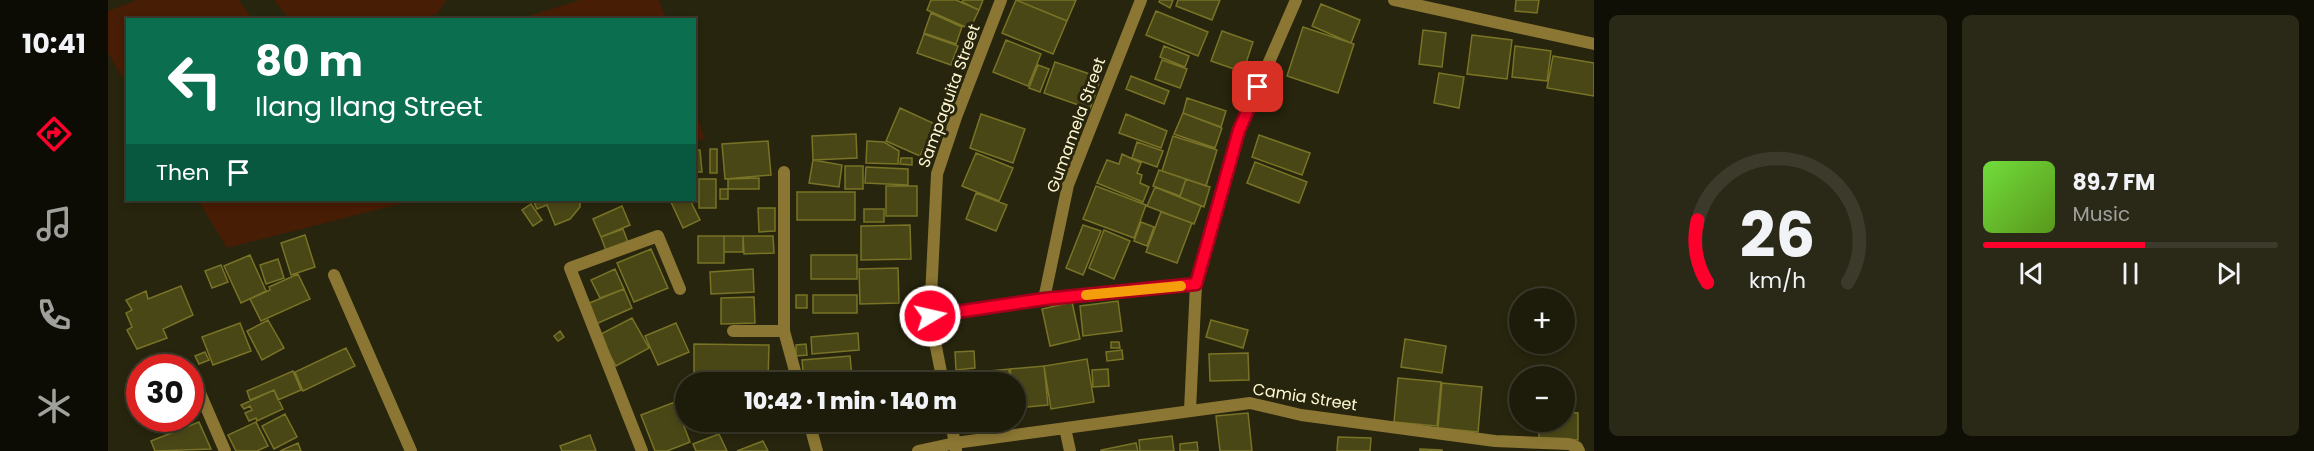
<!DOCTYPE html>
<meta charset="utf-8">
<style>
body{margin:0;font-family:Poppins,sans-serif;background:#2a2918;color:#f1f3f6;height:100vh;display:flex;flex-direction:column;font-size:22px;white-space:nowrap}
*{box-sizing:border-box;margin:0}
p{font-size:20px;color:#a0a19c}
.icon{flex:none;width:33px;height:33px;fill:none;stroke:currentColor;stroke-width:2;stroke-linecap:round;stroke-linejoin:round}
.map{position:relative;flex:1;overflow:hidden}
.sheet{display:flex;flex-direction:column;gap:15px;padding:15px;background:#100f06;width:720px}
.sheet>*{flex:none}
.guide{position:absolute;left:18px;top:18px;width:570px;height:183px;border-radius:0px;box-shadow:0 3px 9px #0003,0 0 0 2px #3b3a2b;background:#0b6e4f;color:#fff;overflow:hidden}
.tools{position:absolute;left:1401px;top:288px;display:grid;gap:12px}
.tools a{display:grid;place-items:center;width:66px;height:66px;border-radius:50%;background:#1d1c0a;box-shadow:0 3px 9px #0003,0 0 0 2px #3b3a2b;font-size:30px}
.speed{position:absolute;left:18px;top:354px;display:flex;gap:12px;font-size:30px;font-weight:700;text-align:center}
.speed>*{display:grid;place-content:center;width:78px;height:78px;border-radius:50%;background:#1d1c0a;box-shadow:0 3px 9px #0003,0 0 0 2px #3b3a2b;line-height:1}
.speed .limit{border:9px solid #d22;background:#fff;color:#111}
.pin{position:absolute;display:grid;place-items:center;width:51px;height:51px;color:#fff;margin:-26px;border-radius:12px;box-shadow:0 3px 9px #0006}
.me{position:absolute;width:66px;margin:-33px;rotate:81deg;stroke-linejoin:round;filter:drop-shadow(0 0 4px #0008)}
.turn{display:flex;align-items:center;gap:21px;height:126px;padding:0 30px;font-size:27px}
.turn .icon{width:78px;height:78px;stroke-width:2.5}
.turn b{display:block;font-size:42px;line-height:51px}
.then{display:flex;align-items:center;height:57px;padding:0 30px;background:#0003;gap:12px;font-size:22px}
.sheet .tile{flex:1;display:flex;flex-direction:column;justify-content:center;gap:9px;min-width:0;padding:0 21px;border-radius:9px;background:#2a2918}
.sheet .dial{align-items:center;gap:0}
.dial svg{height:156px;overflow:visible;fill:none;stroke:#3b3a2b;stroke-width:7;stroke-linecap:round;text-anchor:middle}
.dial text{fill:#f1f3f6;stroke:none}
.song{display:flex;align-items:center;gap:18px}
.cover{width:72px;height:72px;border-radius:9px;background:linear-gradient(135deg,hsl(100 70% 55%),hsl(90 70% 35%))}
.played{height:6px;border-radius:3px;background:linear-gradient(90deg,#fe002b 55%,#3b3a2b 55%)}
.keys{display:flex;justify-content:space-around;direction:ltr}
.sheet .tiles{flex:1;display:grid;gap:15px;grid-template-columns:repeat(2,1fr)}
.trip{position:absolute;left:567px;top:372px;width:351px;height:60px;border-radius:30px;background:#1d1c0a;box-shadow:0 3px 9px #0003,0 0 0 2px #3b3a2b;font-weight:800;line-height:60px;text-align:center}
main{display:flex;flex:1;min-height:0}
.tabs{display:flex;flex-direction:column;width:108px;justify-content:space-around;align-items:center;background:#0c0b04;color:#a0a19c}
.tabs .icon{width:42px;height:42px}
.tabs .current{color:#fe002b}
.tabs b{font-size:27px;color:#f1f3f6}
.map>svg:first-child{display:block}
.water{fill:#481d05}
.building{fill:#4a4717;stroke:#787326;stroke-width:1.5}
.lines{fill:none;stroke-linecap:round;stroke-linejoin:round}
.street{stroke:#8b7733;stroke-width:12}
.route-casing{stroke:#a5001c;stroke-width:15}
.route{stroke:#fe002b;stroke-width:10}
.slow{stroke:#f59e0b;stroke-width:10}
.labels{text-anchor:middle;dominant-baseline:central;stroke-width:6;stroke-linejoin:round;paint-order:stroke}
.street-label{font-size:16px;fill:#fff8d3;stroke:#27250d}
</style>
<main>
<nav class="tabs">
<b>10:41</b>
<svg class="icon current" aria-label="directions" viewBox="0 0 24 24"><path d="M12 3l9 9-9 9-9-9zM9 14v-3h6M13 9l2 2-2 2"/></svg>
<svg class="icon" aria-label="music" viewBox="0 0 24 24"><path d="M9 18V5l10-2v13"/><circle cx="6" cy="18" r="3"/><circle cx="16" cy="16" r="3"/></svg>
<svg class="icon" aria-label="phone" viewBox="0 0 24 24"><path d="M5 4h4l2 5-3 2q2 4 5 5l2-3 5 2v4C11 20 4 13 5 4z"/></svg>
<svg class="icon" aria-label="climate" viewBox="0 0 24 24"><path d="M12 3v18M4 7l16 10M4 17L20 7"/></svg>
</nav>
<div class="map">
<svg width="1486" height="451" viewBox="0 0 1486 451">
<rect width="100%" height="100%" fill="#27250d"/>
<path class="water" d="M29,0H130L145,19L20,20L19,85L0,53V11Z
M166,0H338L329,14L308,20L181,19Z
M472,0H551L558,19H411Z
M586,107L597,139L587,141H586Z
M90,200H307L119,248Z"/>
<path class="building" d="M823,0H848L871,10L862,29L819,10Z
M855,0H875L871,10L854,2Z
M908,0L959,21L945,54L894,33Z
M908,0H968L959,21Z
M1052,0H1065L1062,8L1051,2Z
M1070,0H1112L1104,20L1068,6Z
M1408,0H1431L1429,13L1407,11Z
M1213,4L1252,20L1243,43L1204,26Z
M1048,11L1100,32L1090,56L1038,35Z
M823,13L854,27L848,44L816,33Z
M1195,27L1246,44L1230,93L1179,76Z
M1315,30L1338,33L1334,67L1311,64Z
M1114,31L1145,42L1135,72L1103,61Z
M816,34L850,46L843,65L809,53Z
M1364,35L1404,40L1399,79L1359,74Z
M898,40L933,54L920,86L885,72Z
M1056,46L1081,56L1077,67L1052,57Z
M1407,46L1443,51L1439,81L1404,77Z
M1445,56L1486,63V96L1439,88Z
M1054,60L1079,69L1072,88L1047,79Z
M947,62L993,78L982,109L936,93Z
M930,65L941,69L932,92L921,88Z
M1331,73L1356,77L1351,108L1326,103Z
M1023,76L1061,91L1056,104L1018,89Z
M1079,98L1118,111L1113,127L1075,113Z
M792,108L827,124L812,156L778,141Z
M1075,113L1114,128L1107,148L1066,134Z
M873,114L917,129L905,163L862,148Z
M1018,114L1059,131L1053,148L1011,133Z
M748,134L749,158L705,160L704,136Z
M1151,135L1202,153L1194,175L1144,157Z
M1065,136L1109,150L1098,186L1054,171Z
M660,141L663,175L617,179L614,144Z
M759,141L776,142L791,151L790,164L758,163Z
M1029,142L1055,151L1049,167L1024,158Z
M602,149H609V173H602Z
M586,150H592L594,172H586Z
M868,153L905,168L891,201L854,186Z
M1014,154L1033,163L1029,173L1034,175L1032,183L1041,187L1035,202L989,183L999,160L1011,164Z
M793,158H804V165L792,164Z
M705,160L734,165L731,187L701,183Z
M1147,162L1199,182L1191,203L1139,183Z
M737,166H755V189H737Z
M758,167L800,169V185L757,183Z
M1051,170L1078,179L1072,196L1045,186Z
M651,178V189H620V179Z
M591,179H608V208H591Z
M1078,179L1102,187L1096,207L1072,197Z
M778,186H809V216H778Z
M988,186L1038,205L1026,238L975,219Z
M1047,187L1093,206L1086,224L1039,206Z
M612,189H620V199H612Z
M689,192H747V220H689Z
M868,193L899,205L888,231L858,219Z
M425,200H472V207L462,219L447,225L439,205L429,209Z
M562,200H582L592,220L575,228Z
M423,204L434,220L425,226L414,210Z
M514,206L522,225L493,237L485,219Z
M650,208H667V231L651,232Z
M756,209H776V222H756Z
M1053,212L1084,223L1069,263L1038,252Z
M1033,222L1046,227L1039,246L1026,241Z
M802,225L803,259L753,260V226Z
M975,225L993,231L975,275L958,268Z
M515,229L521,245L499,253L493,237Z
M996,230L1022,241L1006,279L981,268Z
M197,235L207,267L183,275L173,243Z
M590,236H616V263H590Z
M616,236H635V252H616Z
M635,236H665L666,253L636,254Z
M543,249L560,288L526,302L509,263Z
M142,255L158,291L133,303L116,266Z
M703,255H749V279H703Z
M170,259L176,278L158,284L152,265Z
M113,265L120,282L104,288L97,271Z
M790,268L791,303L752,304L751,269Z
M507,269L516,289L492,298L483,280Z
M645,269L646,292L603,294L602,272Z
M190,274L202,299L153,321L142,299L162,290L161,287Z
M73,286L85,315L55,329L59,338L29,349L19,330L24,327L18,313L24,310L18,300L38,291L40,299Z
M516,289L524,308L488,324L479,304Z
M688,295H699V308H688Z
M705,295H749V313H705Z
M646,297L647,323L613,324V298Z
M1010,301L1014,331L975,336L972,306Z
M964,302L972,339L942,346L934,309Z
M524,318L541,348L508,366L491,335Z
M160,320L176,348L154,360L139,331Z
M1103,320L1140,330L1135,348L1098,337Z
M132,323L143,351L105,365L94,337Z
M568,323L581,352L550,365L537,336Z
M452,331L456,337L450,341L446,336Z
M750,333L751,350L704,354L703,337Z
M1297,339L1338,346L1334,373L1293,367Z
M1003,342H1011L1012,348H1003Z
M586,344L661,345L660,382H586Z
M698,344L699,355L688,356V345Z
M238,348L247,366L195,391L187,372Z
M1014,350L1015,359L999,361L998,352Z
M866,351L867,368L848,370L847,352Z
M97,352L101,360L91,364L87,356Z
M1140,353L1141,380L1102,381L1101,354Z
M742,356L744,378L696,382L694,360Z
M979,359L986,402L943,409L936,366Z
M936,366L940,405L908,408V382H904L902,369Z
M901,369L902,382H862L861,373Z
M1000,369L1001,386L985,387L984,370Z
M185,371L193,390L170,400L166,390L142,400L139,391Z
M1290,378L1333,382L1329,426L1286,422Z
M1334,383L1374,387L1370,432L1330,428Z
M166,390L175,409L149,421L148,418L141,421L137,413L144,410L142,406L136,409L133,405Z
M567,402L582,442L559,451H547L533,415Z
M1456,412L1470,413V440L1431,438V422H1456Z
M1140,413L1144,451H1112L1108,416Z
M177,414L189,437L166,449L154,426Z
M91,422L103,449L47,451L43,441Z
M148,422L160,446L149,451H128L120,435Z
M610,422H626L627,427L614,432Z
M611,434L619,451H588L585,444Z
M482,435L488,451H454L452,446Z
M1064,436L1066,451H1032L1031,440Z
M1230,437L1263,438L1262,451H1229Z
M655,441L660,451H629Z
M1089,442L1090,451H1072V444Z
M190,443L193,451H172Z
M1028,443L1030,451H993V450Z
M1312,449L1334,450V451H1312Z"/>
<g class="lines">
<path class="street" d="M1286,0L1486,44
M676,172V331L690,382
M226,275L303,451
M936,299L960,185L1033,0
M822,317L936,299L1088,284
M625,331H676
M82,370L117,451
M835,382L822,317L829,174L848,117L893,0
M1082,410L1088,284L1131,131L1188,0
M701,422L709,451
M843,422L848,450
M957,428L962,451
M534,451L462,268L550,236L572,289
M810,451L847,443L1142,403L1193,415L1387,441L1461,444L1469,447L1471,451"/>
</g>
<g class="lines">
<defs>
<path id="route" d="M822,316L936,299L1088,284L1131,130L1150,87"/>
</defs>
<use href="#route" class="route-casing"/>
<use href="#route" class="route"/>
<path class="slow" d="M978,295L1073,286"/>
</g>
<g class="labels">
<g class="street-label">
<text transform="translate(841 96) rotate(-70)">Sampaguita Street</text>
<text transform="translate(968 125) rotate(-70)">Gumamela Street</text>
<text transform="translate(1197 397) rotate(9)">Camia Street</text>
</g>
</g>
</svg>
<div class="tools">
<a>+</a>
<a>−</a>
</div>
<div class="speed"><div class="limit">30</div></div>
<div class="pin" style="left:1150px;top:87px;background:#d93025"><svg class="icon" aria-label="arrive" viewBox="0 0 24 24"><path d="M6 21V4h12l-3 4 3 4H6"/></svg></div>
<svg class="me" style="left:822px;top:316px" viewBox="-20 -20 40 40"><circle r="17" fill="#fe002b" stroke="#fff" stroke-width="3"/><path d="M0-11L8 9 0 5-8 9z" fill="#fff"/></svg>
<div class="trip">10:42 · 1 min · 140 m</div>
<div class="guide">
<div class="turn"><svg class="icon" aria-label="left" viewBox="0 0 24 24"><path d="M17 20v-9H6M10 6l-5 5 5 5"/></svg><div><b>80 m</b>Ilang Ilang Street</div></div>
<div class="then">Then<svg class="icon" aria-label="arrive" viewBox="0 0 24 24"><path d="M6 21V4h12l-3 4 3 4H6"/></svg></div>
</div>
</div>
<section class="sheet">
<div class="tiles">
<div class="tile dial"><svg viewBox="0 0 100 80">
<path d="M14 69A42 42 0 1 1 86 69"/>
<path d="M14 69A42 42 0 0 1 9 37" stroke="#fe002b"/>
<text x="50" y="56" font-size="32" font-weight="700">26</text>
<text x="50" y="72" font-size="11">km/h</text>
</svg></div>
<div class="tile">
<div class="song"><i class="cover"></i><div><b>89.7 FM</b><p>Music</p></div></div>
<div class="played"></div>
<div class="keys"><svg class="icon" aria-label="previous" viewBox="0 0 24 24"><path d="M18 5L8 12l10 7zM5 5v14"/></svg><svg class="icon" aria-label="pause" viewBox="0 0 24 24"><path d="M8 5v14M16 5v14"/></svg><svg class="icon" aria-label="next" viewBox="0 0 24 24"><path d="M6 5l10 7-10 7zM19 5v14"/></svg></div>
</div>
</div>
</section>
</main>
